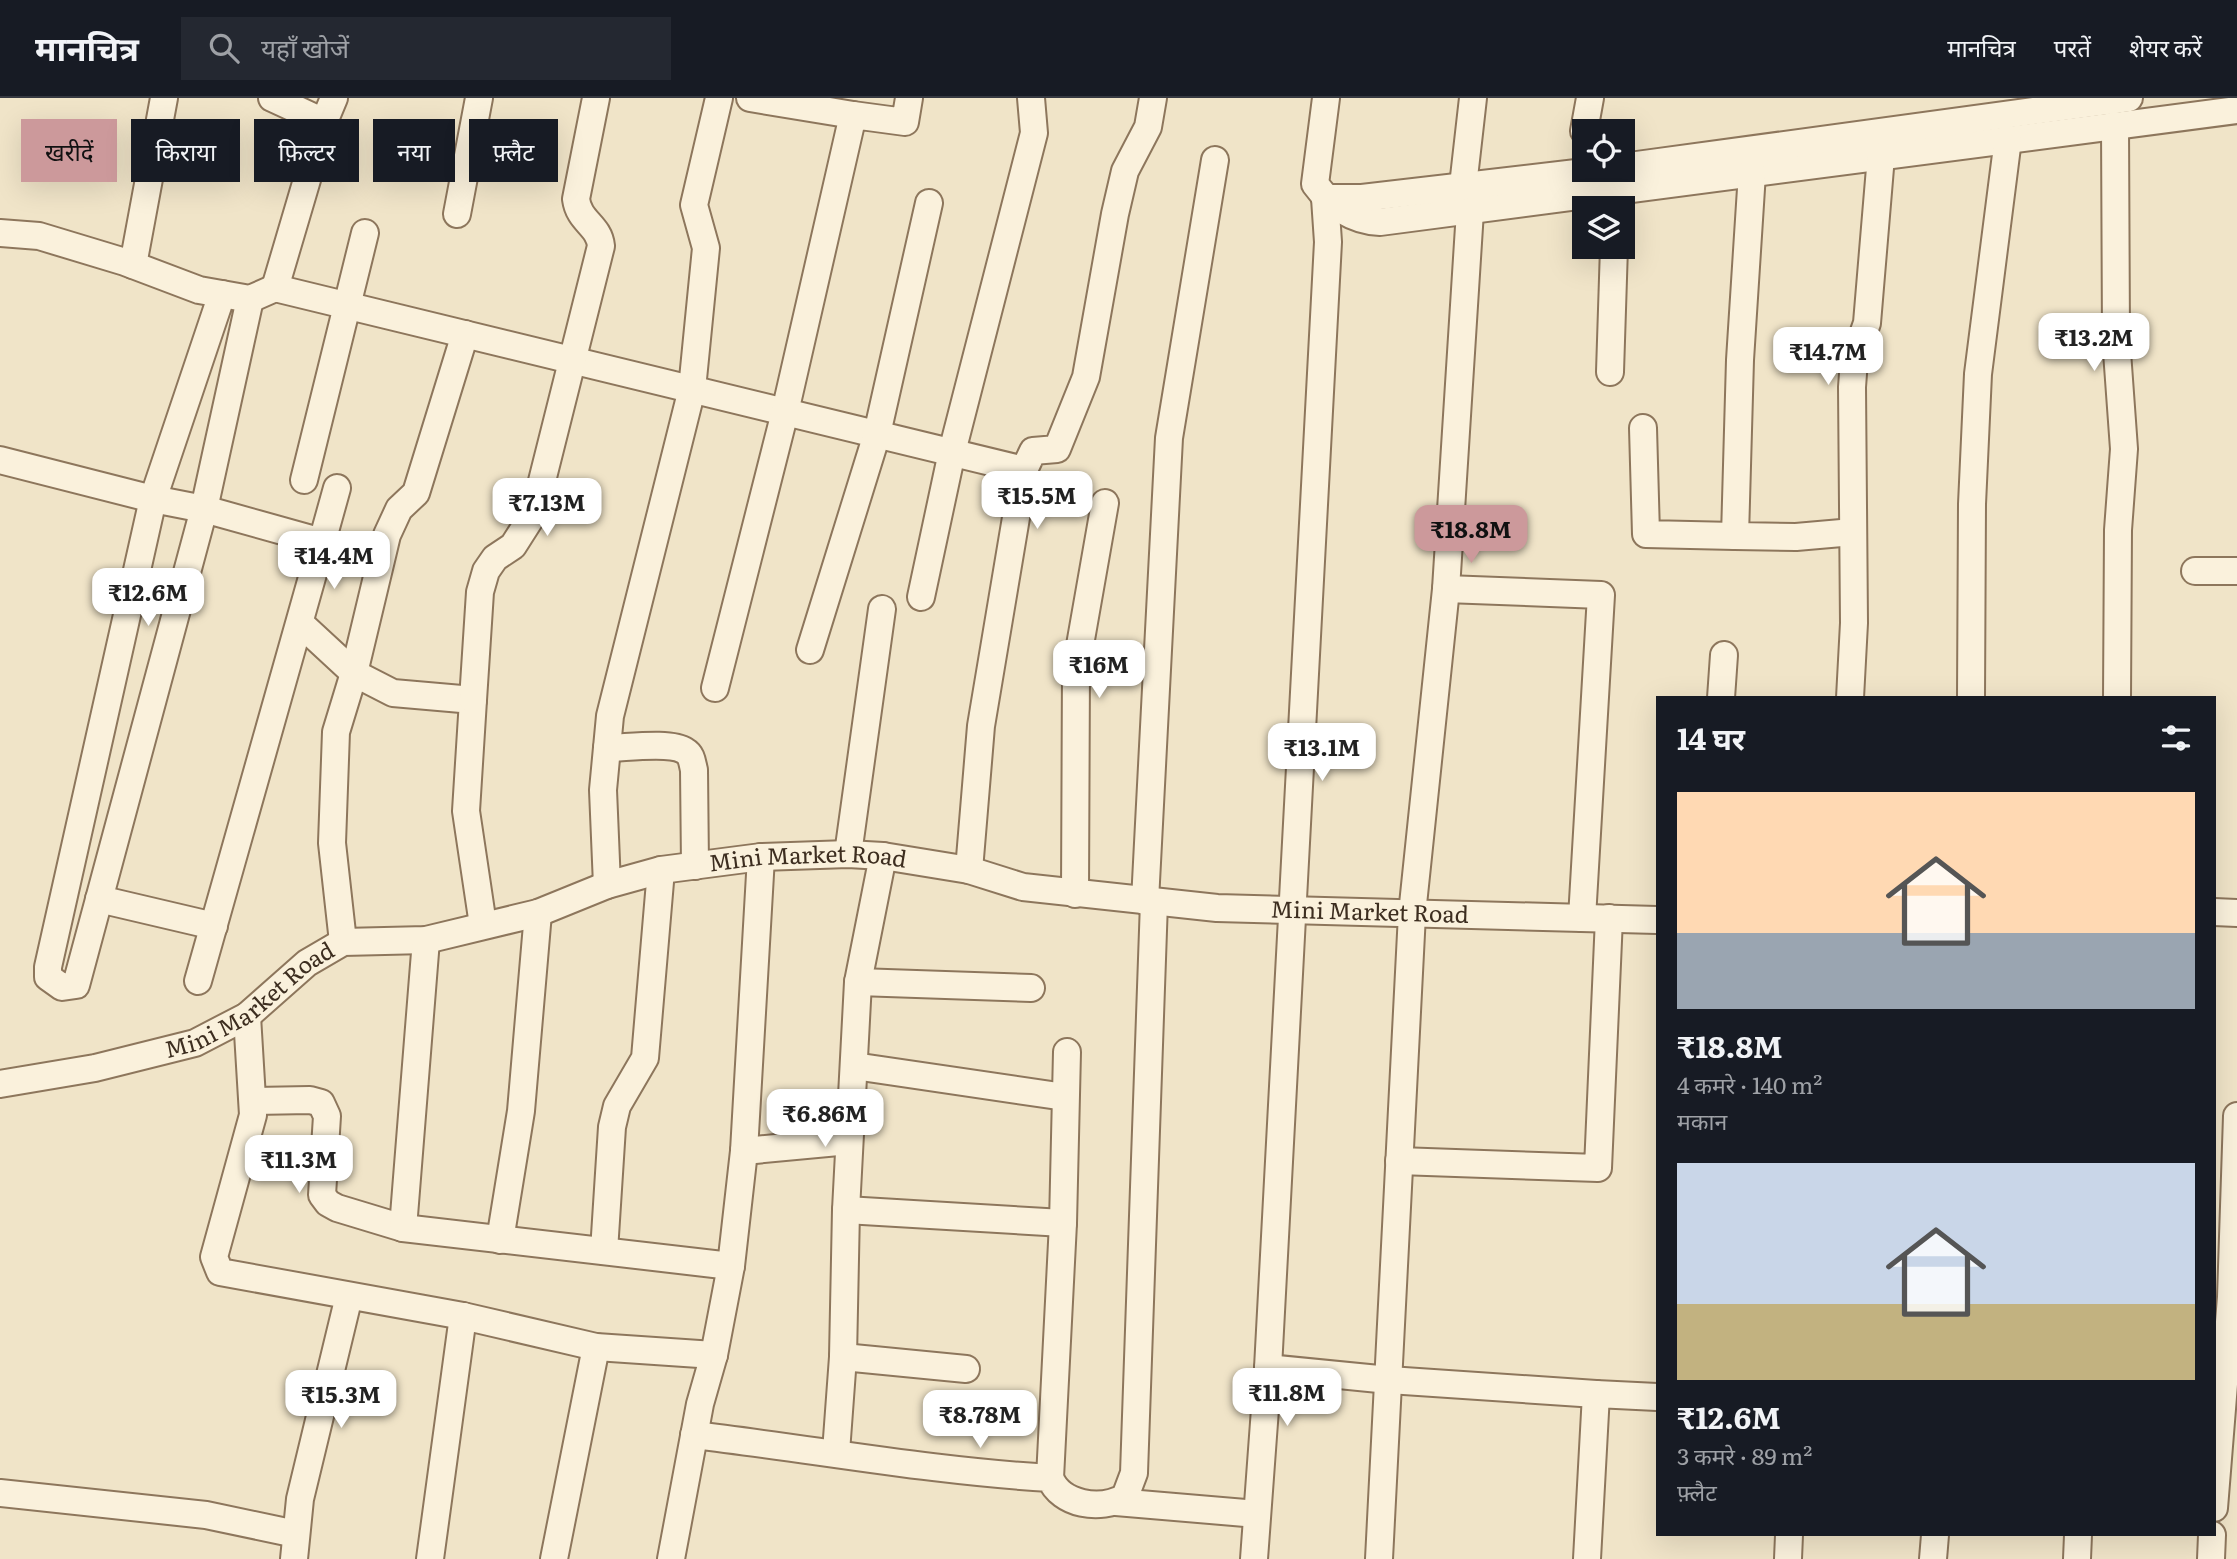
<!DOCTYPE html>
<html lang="hi">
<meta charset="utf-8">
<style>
body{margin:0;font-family:Literata,"Noto Sans Devanagari",serif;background:#242831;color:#f1f3f6;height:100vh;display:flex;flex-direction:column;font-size:26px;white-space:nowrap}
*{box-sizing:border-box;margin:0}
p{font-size:23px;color:#9ea1a6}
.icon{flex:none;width:38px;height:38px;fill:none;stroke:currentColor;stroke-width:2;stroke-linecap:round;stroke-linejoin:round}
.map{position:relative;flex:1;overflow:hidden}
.sheet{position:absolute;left:1656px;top:598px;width:560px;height:840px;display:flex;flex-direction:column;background:#171b24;border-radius:0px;box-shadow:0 7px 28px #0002}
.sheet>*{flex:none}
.banner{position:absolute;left:21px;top:21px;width:665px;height:63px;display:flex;gap:14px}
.tools{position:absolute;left:1572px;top:21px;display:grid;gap:14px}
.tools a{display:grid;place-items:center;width:63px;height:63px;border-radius:0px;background:#171b24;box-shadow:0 7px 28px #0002;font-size:35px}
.price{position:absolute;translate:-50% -60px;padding:0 16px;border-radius:14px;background:#fff;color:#222;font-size:23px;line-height:46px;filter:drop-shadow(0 2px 4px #0008)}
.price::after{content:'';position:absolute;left:50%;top:42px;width:21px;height:16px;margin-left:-10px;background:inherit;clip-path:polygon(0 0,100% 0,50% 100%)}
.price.selected{background:#cc999b;color:#111}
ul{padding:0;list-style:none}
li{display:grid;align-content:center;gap:14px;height:371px;padding:0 21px}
li span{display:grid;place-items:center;height:217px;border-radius:0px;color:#555}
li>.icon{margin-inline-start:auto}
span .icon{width:126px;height:126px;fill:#fffc;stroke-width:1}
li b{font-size:30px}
h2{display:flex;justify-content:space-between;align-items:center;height:84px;padding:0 21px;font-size:30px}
.tag{padding:0 24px;border-radius:0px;background:#171b24;box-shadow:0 7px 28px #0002;font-size:24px;line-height:63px}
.tag.selected{background:#cc999b;color:#111}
header{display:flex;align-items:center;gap:42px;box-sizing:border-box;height:98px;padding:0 35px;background:#171b24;border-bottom:2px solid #363941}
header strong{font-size:33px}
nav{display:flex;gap:38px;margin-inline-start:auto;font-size:24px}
.search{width:490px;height:63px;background:#242831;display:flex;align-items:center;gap:18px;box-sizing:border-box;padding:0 24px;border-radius:0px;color:#9ea1a6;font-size:26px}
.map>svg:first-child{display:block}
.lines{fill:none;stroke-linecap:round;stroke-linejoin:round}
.minor-casing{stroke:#8d765c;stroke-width:30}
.minor{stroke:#faf1dc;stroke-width:26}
.labels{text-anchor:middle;stroke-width:5;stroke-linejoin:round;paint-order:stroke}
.street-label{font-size:23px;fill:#3d2e20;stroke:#f7eed8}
</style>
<header>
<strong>मानचित्र</strong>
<div class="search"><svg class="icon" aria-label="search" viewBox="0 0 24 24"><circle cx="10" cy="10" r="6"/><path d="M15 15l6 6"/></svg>यहाँ खोजें</div>
<nav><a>मानचित्र</a><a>परतें</a><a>शेयर करें</a></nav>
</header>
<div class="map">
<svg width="2237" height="1461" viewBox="0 0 2237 1461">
<rect width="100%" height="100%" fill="#f0e4c8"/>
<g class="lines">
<defs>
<g id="minor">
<path d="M272,0L324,24"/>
<path d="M750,0L853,17"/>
<path d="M1326,0L1315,86C1331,108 1353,123 1380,124L2237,12"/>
<path d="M2115,27L2116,240L2124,351L2118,432L2117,600"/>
<path d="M1584,33L1590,0"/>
<path d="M1622,69L2129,0"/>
<path d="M1752,75L1740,262L1735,438L1796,439L1853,434"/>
<path d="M1463,88L1473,0"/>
<path d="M1325,100H1362L1602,72"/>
<path d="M457,116L479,0"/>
<path d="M0,135L39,138L125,164L199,192L250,201L275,190L1024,372"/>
<path d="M133,167L164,0"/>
<path d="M275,190L324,24L334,0"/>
<path d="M222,196L153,401L48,869V879L62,889L76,887L204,411L250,201"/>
<path d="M1610,274L1614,149"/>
<path d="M1643,330L1646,436L1735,438"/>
<path d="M0,362L153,401L204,411L322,444L198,883"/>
<path d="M304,382L365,135"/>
<path d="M322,444L337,390"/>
<path d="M2195,473H2237"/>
<path d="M1446,491L1601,497L1582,820"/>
<path d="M921,499L952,354L1034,35L1031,0"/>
<path d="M301,526L354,575L393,595L473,602L466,713L483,827"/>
<path d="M810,552L877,336L929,105"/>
<path d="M715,590L785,314L853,17L905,24L909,0"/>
<path d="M1721,600L1724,557"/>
<path d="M1850,600L1854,525L1852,289L1854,262L1867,225L1881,58"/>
<path d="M1971,600L1972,406L1978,276L2008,41"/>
<path d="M473,602L480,494L486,473L495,460L513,448L534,415L601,148C599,127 579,124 576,101L596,0"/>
<path d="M607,650C625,650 671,643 685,653C692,657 692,664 694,672L695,768"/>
<path d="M848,756L882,511"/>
<path d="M969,772L981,628L1024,372L1033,353L1057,351L1086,279L1115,116L1125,73L1148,29L1153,0"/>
<path d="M607,787L603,692L610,618L692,291L706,150L694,107L719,0"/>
<path d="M1075,796L1076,570L1105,405"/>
<path d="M99,801L214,828"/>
<path d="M1145,803L1169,340L1215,62"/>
<path d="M2214,814L2237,815"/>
<path d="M343,844L332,745L336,634L354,575L387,437L399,411L416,395L465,236"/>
<path d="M858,884L1031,890"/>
<path d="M247,918L253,1017L214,1159L220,1174L463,1218L596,1249L714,1257"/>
<path d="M854,968L1065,999"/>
<path id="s1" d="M0,986L95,970L195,945L247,918L307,865L343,844L426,842L538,815L607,787L661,772L761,759L848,756L883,758L969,772L1023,789L1217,810L1657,822"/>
<path d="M253,1003L310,1002L321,1005L327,1018L322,1097L328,1105L337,1110L403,1130L731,1168"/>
<path d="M744,1053L849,1043"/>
<path d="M1399,1063L1598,1070L1609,820"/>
<path d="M846,1112L1063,1125"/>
<path d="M403,1130L426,842"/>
<path d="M500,1142L521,1013L538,815"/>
<path d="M604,1153L612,1029L617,1008L645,960L661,772"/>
<path d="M843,1259L966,1271"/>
<path d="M1268,1270L1328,144L1325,100"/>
<path d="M694,1337C813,1351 930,1373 1050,1380C1061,1407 1100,1413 1125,1399L1134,1375L1154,804"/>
<path d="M836,1354L843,1259L846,1112L858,884L883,758"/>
<path d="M1050,1380L1063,1125L1067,954"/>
<path d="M0,1395L206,1417L296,1436"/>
<path d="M1116,1404L1257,1416"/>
<path d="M2214,1410L2231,1199L2237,1018"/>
<path d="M294,1461L300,1401L349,1198"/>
<path d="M430,1461L463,1218"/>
<path d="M554,1461L596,1249"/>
<path d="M671,1461L700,1306L714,1257L731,1168L744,1053L761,759"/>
<path d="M1254,1461L1268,1270L1389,1282L1596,1296"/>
<path d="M1379,1461L1412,816L1446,491L1470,113"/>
<path d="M1587,1461L1596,1296L1657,1299"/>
<path d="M1788,1461L1789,1437"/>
<path d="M1933,1461L1935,1437"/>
<path d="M2077,1461L2078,1437"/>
<path d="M2211,1461L2212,1437"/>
</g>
</defs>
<use href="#minor" class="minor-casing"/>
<use href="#minor" class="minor"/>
</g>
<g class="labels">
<g class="street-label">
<text dy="8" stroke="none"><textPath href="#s1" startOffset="856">Mini Market Road</textPath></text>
<text dy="8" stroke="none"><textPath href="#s1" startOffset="1423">Mini Market Road</textPath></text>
<text dy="8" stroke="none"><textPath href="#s1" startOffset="268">Mini Market Road</textPath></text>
</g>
</g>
</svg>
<div class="tools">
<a><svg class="icon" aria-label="locate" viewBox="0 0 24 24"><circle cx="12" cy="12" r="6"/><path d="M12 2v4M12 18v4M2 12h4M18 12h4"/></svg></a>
<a><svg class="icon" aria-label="layers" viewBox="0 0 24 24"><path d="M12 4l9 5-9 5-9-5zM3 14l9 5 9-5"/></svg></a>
</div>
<b class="price" style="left:2094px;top:275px">₹13.2M</b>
<b class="price" style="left:1828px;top:289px">₹14.7M</b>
<b class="price" style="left:1037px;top:433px">₹15.5M</b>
<b class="price" style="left:547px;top:440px">₹7.13M</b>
<b class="price selected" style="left:1471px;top:467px">₹18.8M</b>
<b class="price" style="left:334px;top:493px">₹14.4M</b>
<b class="price" style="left:148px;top:530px">₹12.6M</b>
<b class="price" style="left:1099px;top:602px">₹16M</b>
<b class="price" style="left:1322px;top:685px">₹13.1M</b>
<b class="price" style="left:825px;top:1051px">₹6.86M</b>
<b class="price" style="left:299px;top:1097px">₹11.3M</b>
<b class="price" style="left:1287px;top:1330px">₹11.8M</b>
<b class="price" style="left:341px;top:1332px">₹15.3M</b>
<b class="price" style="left:980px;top:1352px">₹8.78M</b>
<div class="banner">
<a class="tag selected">खरीदें</a>
<a class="tag">किराया</a>
<a class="tag">फ़िल्टर</a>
<a class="tag">नया</a>
<a class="tag">फ़्लैट</a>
</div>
<section class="sheet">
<h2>14 घर<svg class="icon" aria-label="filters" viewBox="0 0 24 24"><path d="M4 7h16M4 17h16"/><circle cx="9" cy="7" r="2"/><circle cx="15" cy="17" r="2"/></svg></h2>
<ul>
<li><span style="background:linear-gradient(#ffd9b3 65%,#9aa5b1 0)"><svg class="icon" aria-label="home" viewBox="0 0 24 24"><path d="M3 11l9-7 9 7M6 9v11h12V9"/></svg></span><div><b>₹18.8M</b><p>4 कमरे · 140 m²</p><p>मकान</p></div></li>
<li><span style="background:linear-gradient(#c9d6e8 65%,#c2b280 0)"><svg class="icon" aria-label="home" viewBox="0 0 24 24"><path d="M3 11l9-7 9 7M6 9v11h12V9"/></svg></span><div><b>₹12.6M</b><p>3 कमरे · 89 m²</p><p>फ़्लैट</p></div></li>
</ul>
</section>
</div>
